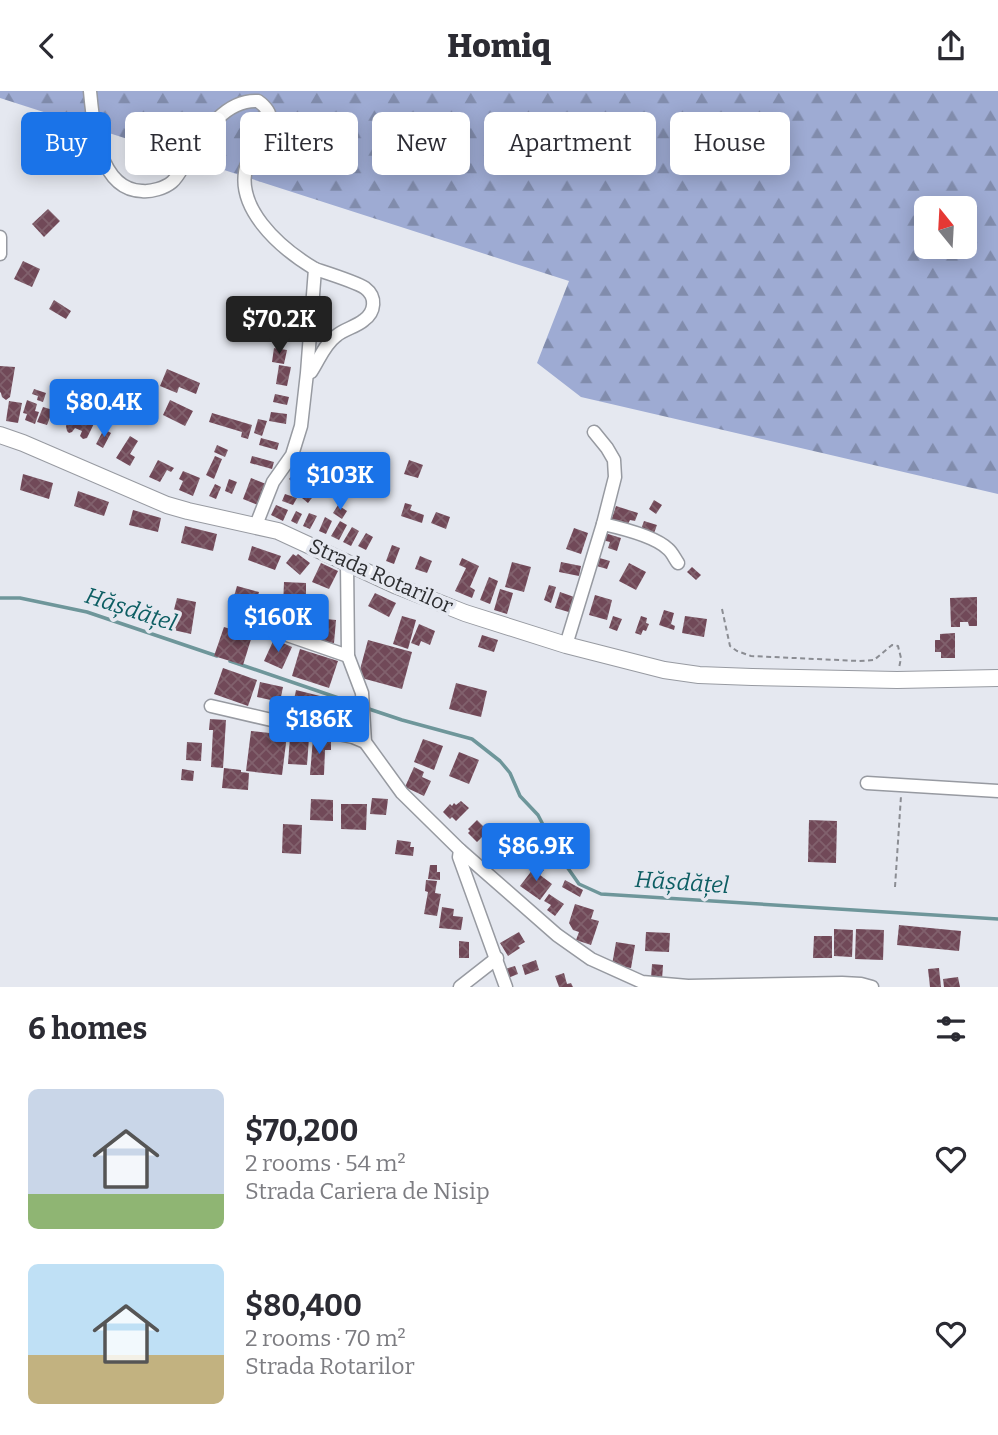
<!DOCTYPE html>
<meta charset="utf-8">
<style>
body{margin:0;font-family:Bitter,serif;background:#f7f7f7;color:#2b2b33;height:100vh;display:flex;flex-direction:column;font-size:26px;white-space:nowrap}
*{box-sizing:border-box;margin:0}
p{font-size:23px;color:#7c7c81}
.icon{flex:none;width:38px;height:38px;fill:none;stroke:currentColor;stroke-width:2;stroke-linecap:round;stroke-linejoin:round}
.map{position:relative;height:896px;overflow:hidden}
.details{display:flex;flex-direction:column;background:#fff;flex:1}
.details>*{flex:none}
.banner{position:absolute;left:21px;top:21px;width:957px;height:63px;display:flex;gap:14px}
.needle{width:46px;rotate:342deg}
.controls{position:absolute;left:914px;top:105px;display:grid;gap:14px}
.controls a{display:grid;place-items:center;width:63px;height:63px;border-radius:10px;background:#fff;box-shadow:0 4px 18px #0003;font-size:35px}
.price{position:absolute;translate:-50% -60px;padding:0 16px;border-radius:7px;background:#1a73e8;color:#fff;font-size:23px;line-height:46px;filter:drop-shadow(0 2px 4px #0008)}
.price::after{content:'';position:absolute;left:50%;top:42px;width:21px;height:16px;margin-left:-10px;background:inherit;clip-path:polygon(0 0,100% 0,50% 100%)}
.price.on{background:#222;color:#fff}
ul{padding:0;list-style:none}
li{display:flex;align-items:center;gap:21px;height:175px;padding:0 28px}
li span{display:grid;place-items:center;flex:none;width:196px;height:140px;border-radius:10px;color:#555}
li>.icon{margin-inline-start:auto}
span .icon{width:84px;height:84px;fill:#fffc;stroke-width:1}
li b{font-size:30px}
h2{display:flex;justify-content:space-between;align-items:center;height:84px;padding:0 28px;font-size:30px}
.tag{padding:0 24px;border-radius:10px;background:#fff;box-shadow:0 4px 18px #0003;font-size:24px;line-height:63px}
.tag.on{background:#1a73e8;color:#fff}
header{display:flex;justify-content:space-between;align-items:center;height:91px;padding:0 28px;background:#fff;font-size:32px;font-weight:800}
.map>svg:first-child{display:block}
.forest{fill:url(#forest-firs);fill-rule:evenodd}
.lines{fill:none;stroke-linecap:round;stroke-linejoin:round}
.stream{stroke:#6e969a;stroke-width:3.5}
.building{fill:url(#building-cross-hatch)}
.minor-casing{stroke:#979aa1;stroke-width:15}
.major-casing{stroke:#979aa1;stroke-width:18}
.path{stroke:#8b8d93;stroke-width:2;stroke-dasharray:5 3.5;stroke-linecap:butt}
.minor{stroke:#fff;stroke-width:12}
.major{stroke:#fff;stroke-width:16}
.labels{text-anchor:middle;stroke-width:7;stroke-linejoin:round;paint-order:stroke}
.street-label{font-size:21px;fill:#2d2e31;stroke:#e5e8f0}
.water-label{font-size:23px;font-style:italic;fill:#0d5e63;stroke:#e5e8f0}
</style>
<header><svg class="icon" aria-label="back" viewBox="0 0 24 24"><path d="M15 5l-7 7 7 7"/></svg>Homiq<svg class="icon" aria-label="share" viewBox="0 0 24 24"><path d="M12 15V3M7 8l5-5 5 5M5 13v7h14v-7"/></svg></header>
<div class="map">
<svg width="998" height="896" viewBox="0 0 998 896">
<defs>
<pattern id="forest-firs" width="22" height="20" patternUnits="userSpaceOnUse" patternTransform="scale(1.75)"><rect width="22" height="20" fill="#9eabd3"/><path d="M5 1l3.5 6h-7zM16 11l3.5 6h-7z" fill="#818cac"/></pattern>
<pattern id="building-cross-hatch" width="8" height="8" patternUnits="userSpaceOnUse" patternTransform="scale(1.75)"><rect width="8" height="8" fill="#714958"/><path d="M0 0l8 8M0 8l8-8" fill="none" stroke="#81616d"/></pattern>
</defs>
<rect width="100%" height="100%" fill="#e5e8f0"/>
<path class="forest" d="M0,0H998V403L581,306L537,272L569,190L0,7ZM926,117H964V156H926Z"/>
<g class="lines">
<g class="stream">
<path d="M0,507H20L87,521L217,565"/>
<path d="M230,570L359,614"/>
<path d="M366,617L402,629L472,648L500,670L510,682L520,705L538,724L558,763L579,793L601,803L998,828"/>
</g>
</g>
<g class="building">
<path d="M48,118L60,130L44,146L32,133Z"/>
<path d="M23,170L40,178L32,196L14,188Z"/>
<path d="M54,209L71,220L66,228L49,218Z"/>
<path d="M276,220L291,221L290,229L276,228Z"/>
<path d="M257,231L282,232V244L257,243Z"/>
<path d="M274,257L287,259L284,273L272,271Z"/>
<path d="M279,274L291,276L287,295L276,293Z"/>
<path d="M0,275L15,276L10,306L6,309L2,306L1,302L0,301Z"/>
<path d="M167,278L200,292L196,303L179,296L177,302L160,295Z"/>
<path d="M34,298L46,302L43,311L37,309L38,305L32,303Z"/>
<path d="M275,303L289,306L287,314L273,311Z"/>
<path d="M70,305L102,316L87,347L83,348L80,345L82,340L75,337L72,341L69,342L67,340L66,335L73,321L64,318Z"/>
<path d="M27,309L37,313L35,320L39,321L35,333L25,329L27,323L23,322Z"/>
<path d="M170,309L193,320L185,335L163,324Z"/>
<path d="M9,310L22,312L18,332L6,330Z"/>
<path d="M43,316L53,319L47,334L37,331Z"/>
<path d="M56,318L66,321L62,333L52,330Z"/>
<path d="M271,321L287,323L286,333L269,330Z"/>
<path d="M212,322L252,334L248,348L241,346L242,341L209,331Z"/>
<path d="M258,328L267,330L262,345L254,342Z"/>
<path d="M104,338L111,342L103,357L96,353Z"/>
<path d="M130,345L138,350L130,363L135,366L130,375L116,367Z"/>
<path d="M261,347L279,352L277,359L259,354Z"/>
<path d="M217,354L228,359L225,366L214,361Z"/>
<path d="M215,365L222,368L214,388L206,384Z"/>
<path d="M252,365L274,371L272,378L250,372Z"/>
<path d="M158,369L174,377L171,381L167,379L160,391L149,386Z"/>
<path d="M409,369L423,374L418,387L404,383Z"/>
<path d="M321,370L329,377L325,383L328,386L308,412L296,402Z"/>
<path d="M298,378L305,384L296,394L289,388Z"/>
<path d="M183,380L200,387L193,405L179,399L183,390L179,388Z"/>
<path d="M23,383L53,392L49,408L20,399Z"/>
<path d="M251,387L266,393L258,414L243,408Z"/>
<path d="M229,388L237,391L232,403L225,400Z"/>
<path d="M215,393L221,396L216,408L209,405Z"/>
<path d="M78,400L109,411L104,425L74,415Z"/>
<path d="M285,403L297,407L293,414L282,410Z"/>
<path d="M654,409L662,414L656,423L649,418Z"/>
<path d="M405,412L412,414L410,419L424,424L422,432L401,425Z"/>
<path d="M276,414L288,419L283,430L271,424Z"/>
<path d="M338,414L347,420L342,428L333,422Z"/>
<path d="M616,415L638,422L635,430L630,429L627,435L611,430Z"/>
<path d="M133,419L161,427L158,441L129,434Z"/>
<path d="M296,420L302,423L297,433L291,430Z"/>
<path d="M436,421L450,426L446,438L431,432Z"/>
<path d="M309,422L317,425L310,438L303,435Z"/>
<path d="M325,426L332,430L326,443L319,440Z"/>
<path d="M340,430L347,434L339,449L331,445Z"/>
<path d="M644,430L657,434L653,445L640,441Z"/>
<path d="M185,435L217,443L213,460L181,452Z"/>
<path d="M352,436L359,440L351,455L343,451Z"/>
<path d="M574,437L588,442L581,463L566,458Z"/>
<path d="M366,442L373,446L366,459L358,455Z"/>
<path d="M605,442L621,447L617,460L608,457L610,451L602,449Z"/>
<path d="M392,454L400,457L394,473L386,470Z"/>
<path d="M252,455L281,465L275,479L248,469Z"/>
<path d="M293,463L296,465L298,463L310,472L300,484L286,472Z"/>
<path d="M420,465L432,470L427,482L415,478Z"/>
<path d="M596,466L610,470L607,478L593,474Z"/>
<path d="M462,467L479,475L470,496L475,499L472,507L455,500L466,477L459,474Z"/>
<path d="M512,471L531,476L524,501L505,496Z"/>
<path d="M561,471L581,475L579,485L559,481Z"/>
<path d="M321,472L338,480L329,498L312,491Z"/>
<path d="M629,472L646,481L636,499L619,490Z"/>
<path d="M692,476L701,484L696,489L687,481Z"/>
<path d="M489,486L498,490L490,513L480,509Z"/>
<path d="M284,491L306,492V516L283,515Z"/>
<path d="M549,494L556,496L551,512L544,509Z"/>
<path d="M237,495L259,501L251,529L229,522Z"/>
<path d="M500,498L513,502L507,523L494,519Z"/>
<path d="M560,501L577,507L572,522L555,517Z"/>
<path d="M375,502L396,512L389,526L368,515Z"/>
<path d="M595,504L612,509L607,529L589,524Z"/>
<path d="M977,506V535H969L968,531H960V536H951L950,507Z"/>
<path d="M177,507L196,511L191,543L169,538Z"/>
<path d="M664,519L674,522L671,533L675,535L674,539L659,534Z"/>
<path d="M402,525L416,529L408,558L393,553Z"/>
<path d="M613,525L622,528L617,540L609,537Z"/>
<path d="M641,525L647,527L646,532L649,533L646,540L643,539L641,544L635,542Z"/>
<path d="M685,525L707,528L704,546L682,542Z"/>
<path d="M306,526L336,529L334,552L304,549Z"/>
<path d="M419,533L435,540L430,554L421,550L419,555L411,552Z"/>
<path d="M224,536L252,545L243,574L214,565Z"/>
<path d="M955,542V567H941V561H935V549H940V543Z"/>
<path d="M482,544L498,549L494,561L478,556Z"/>
<path d="M274,548L292,556L282,578L264,570Z"/>
<path d="M368,549L412,561L402,598L358,586Z"/>
<path d="M300,558L338,570L329,597L292,585Z"/>
<path d="M223,577L257,589L248,615L214,603Z"/>
<path d="M260,591L283,596L280,611L257,606Z"/>
<path d="M456,592L487,600L481,626L449,618Z"/>
<path d="M296,599L320,605L315,626L318,627L316,633L290,628Z"/>
<path d="M210,628L226,629L223,677L211,676L213,639H209Z"/>
<path d="M251,640L287,644L282,684L246,680Z"/>
<path d="M290,646L309,647L307,674L288,673Z"/>
<path d="M313,647L331,648V659H325L324,684H310Z"/>
<path d="M423,648L443,655L434,679L414,671Z"/>
<path d="M187,651L202,652L201,670L186,669Z"/>
<path d="M459,661L479,669L469,693L449,685Z"/>
<path d="M414,676L424,681L422,686L431,690L424,705L405,696Z"/>
<path d="M224,677L241,679V681L249,682L248,699L222,697Z"/>
<path d="M182,678L194,680L193,690L181,689Z"/>
<path d="M372,707L388,708L386,724L370,723Z"/>
<path d="M311,708L333,709V730L310,729Z"/>
<path d="M461,710L469,717L456,730L452,726L450,728L443,721L450,713L452,715L454,712L456,714Z"/>
<path d="M341,713H367L366,739L341,738Z"/>
<path d="M477,729L488,740L477,751L468,742L470,740L468,738Z"/>
<path d="M809,729L837,730L836,772L808,771Z"/>
<path d="M283,733L302,734L301,763L282,762Z"/>
<path d="M397,749L411,751L410,756H414L413,765L395,763Z"/>
<path d="M509,751L528,756L523,773L505,769Z"/>
<path d="M430,774H437V781H440V789L428,788Z"/>
<path d="M536,774L544,779L540,784L552,793L540,809L520,795Z"/>
<path d="M426,789L437,790L435,802L441,803L437,825L424,823L428,801L425,800Z"/>
<path d="M565,789L583,799L580,806L562,796Z"/>
<path d="M549,803L564,813L555,825L547,819L551,814L544,810Z"/>
<path d="M575,813L594,819L591,828L599,830L591,854L576,849L579,841L573,839L569,832Z"/>
<path d="M442,816L454,818L453,825L463,826L461,839L439,837Z"/>
<path d="M899,834L961,840L959,860L897,854Z"/>
<path d="M834,838L853,839L852,866L834,865Z"/>
<path d="M856,838L884,839L883,869L855,868Z"/>
<path d="M519,841L525,851L518,855L520,857L508,865L500,852Z"/>
<path d="M646,841L670,842L669,861L645,860Z"/>
<path d="M814,845H832V867H813Z"/>
<path d="M459,850L469,851V867H459Z"/>
<path d="M616,851L635,854L631,877L612,874Z"/>
<path d="M536,869L539,879L525,884L522,874Z"/>
<path d="M652,873L663,874L662,889L651,888Z"/>
<path d="M515,875L518,883L508,887L505,878Z"/>
<path d="M939,877L941,896H930L928,878Z"/>
<path d="M564,882L567,893L571,892L573,896H559L555,885Z"/>
<path d="M958,886L960,896H944L943,888Z"/>
</g>
<g class="lines">
<defs>
<g id="minor">
<path d="M90,0C93,32 98,99 142,100C151,101 165,97 172,91C179,85 182,76 187,69C203,44 224,8 258,10C265,15 272,23 270,33C269,47 254,57 248,70C231,115 280,157 315,178L307,282L301,335L292,364L273,391L256,434"/>
<path d="M0,146V163"/>
<path d="M308,282L311,281C319,269 324,254 336,245C344,238 356,236 364,229C375,221 377,206 365,197C356,191 327,182 315,178"/>
<path d="M603,433C621,437 655,445 668,458C672,461 675,468 678,472"/>
<path d="M347,471L348,565L362,602L365,651L402,702L460,759L557,844L591,868L642,891L688,895L842,892L861,893L872,896"/>
<path d="M264,536L348,565"/>
<path d="M566,554L603,433L615,386L614,369L607,357L594,341"/>
<path d="M211,615L293,634L353,646L365,651"/>
<path d="M867,692L998,700"/>
<path d="M460,759L459,766L506,896"/>
<path d="M460,896L497,867"/>
</g>
<path id="major" d="M0,344L23,352L167,414L188,420L278,440L397,495L465,522L566,554L664,579L699,584L752,586L897,589L998,587"/>
</defs>
<use href="#minor" class="minor-casing"/>
<use href="#major" class="major-casing"/>
<g class="path">
<path d="M722,518L730,555L737,560L751,565L859,570L874,569L892,554L898,555L901,567L899,577"/>
<path d="M895,796L901,705"/>
</g>
<use href="#minor" class="minor"/>
<use href="#major" class="major"/>
</g>
<g class="labels">
<g class="street-label">
<text transform="translate(381 485) rotate(24)" y="7">Strada Rotarilor</text>
</g>
<g class="water-label">
<text transform="translate(131 518) rotate(18)" y="8">Hășdățel</text>
<text transform="translate(682 791) rotate(4)" y="8">Hășdățel</text>
</g>
</g>
</svg>
<div class="controls">
<a><svg class="needle" viewBox="-14 -14 28 28"><path d="M0-13l5 13h-10z" fill="#e53935"/><path d="M0 13l5-13h-10z" fill="#7c7c81"/></svg></a>
</div>
<b class="price on" style="left:279px;top:265px">$70.2K</b>
<b class="price" style="left:104px;top:348px">$80.4K</b>
<b class="price" style="left:340px;top:421px">$103K</b>
<b class="price" style="left:278px;top:563px">$160K</b>
<b class="price" style="left:319px;top:665px">$186K</b>
<b class="price" style="left:536px;top:792px">$86.9K</b>
<div class="banner">
<a class="tag on">Buy</a>
<a class="tag">Rent</a>
<a class="tag">Filters</a>
<a class="tag">New</a>
<a class="tag">Apartment</a>
<a class="tag">House</a>
</div>
</div>
<section class="details">
<h2>6 homes<svg class="icon" aria-label="filters" viewBox="0 0 24 24"><path d="M4 7h16M4 17h16"/><circle cx="9" cy="7" r="2"/><circle cx="15" cy="17" r="2"/></svg></h2>
<ul>
<li><span style="background:linear-gradient(#c9d6e8 75%,#8fb573 0)"><svg class="icon" aria-label="home" viewBox="0 0 24 24"><path d="M3 11l9-7 9 7M6 9v11h12V9"/></svg></span><div><b>$70,200</b><p>2 rooms · 54 m²</p><p>Strada Cariera de Nisip</p></div><svg class="icon" aria-label="heart" viewBox="0 0 24 24"><path d="M12 20l-8-8c-3-5 5-10 8-4 3-6 11-1 8 4z"/></svg></li>
<li><span style="background:linear-gradient(#bfe0f5 65%,#c2b280 0)"><svg class="icon" aria-label="home" viewBox="0 0 24 24"><path d="M3 11l9-7 9 7M6 9v11h12V9"/></svg></span><div><b>$80,400</b><p>2 rooms · 70 m²</p><p>Strada Rotarilor</p></div><svg class="icon" aria-label="heart" viewBox="0 0 24 24"><path d="M12 20l-8-8c-3-5 5-10 8-4 3-6 11-1 8 4z"/></svg></li>
</ul>
</section>
